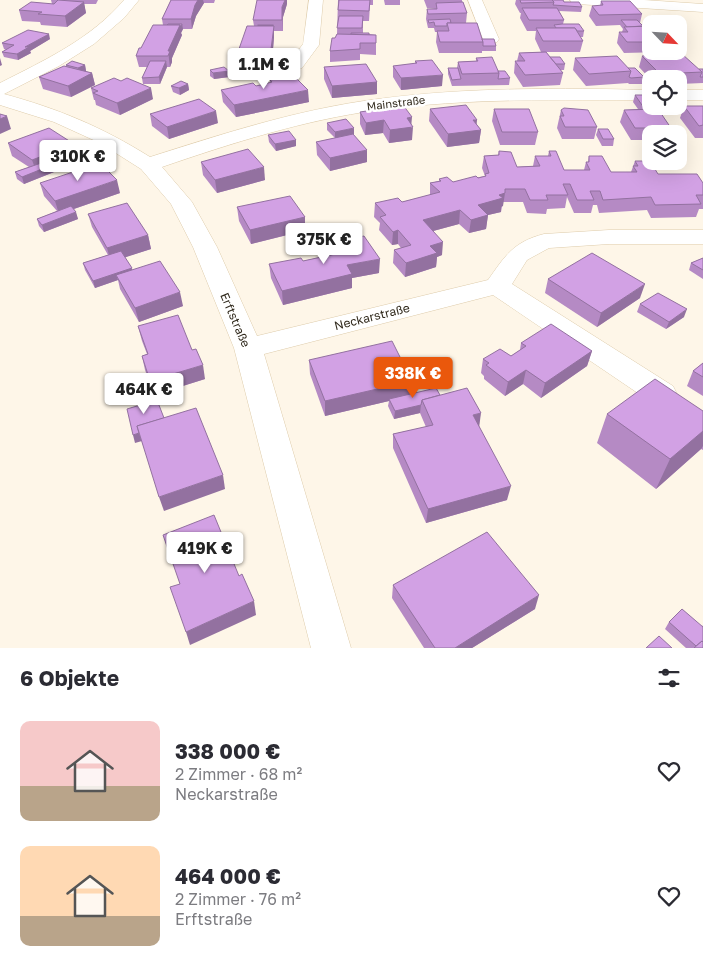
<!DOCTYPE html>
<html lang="de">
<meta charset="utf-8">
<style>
body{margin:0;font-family:"Golos Text",sans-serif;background:#f7f7f7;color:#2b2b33;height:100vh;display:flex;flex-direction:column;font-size:19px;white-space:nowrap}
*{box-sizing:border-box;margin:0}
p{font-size:16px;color:#7c7c81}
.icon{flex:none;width:28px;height:28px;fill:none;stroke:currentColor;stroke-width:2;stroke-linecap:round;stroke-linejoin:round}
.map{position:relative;height:648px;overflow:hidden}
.sheet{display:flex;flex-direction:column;background:#fff;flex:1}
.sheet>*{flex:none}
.needle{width:32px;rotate:115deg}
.tools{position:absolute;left:642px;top:15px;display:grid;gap:10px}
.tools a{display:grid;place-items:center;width:45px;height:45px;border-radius:10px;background:#fff;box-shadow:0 5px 20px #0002;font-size:25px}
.price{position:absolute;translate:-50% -42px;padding:0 11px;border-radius:5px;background:#fff;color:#222;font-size:16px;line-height:32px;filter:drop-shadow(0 1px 2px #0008)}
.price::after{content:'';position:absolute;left:50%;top:30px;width:15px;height:11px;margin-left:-8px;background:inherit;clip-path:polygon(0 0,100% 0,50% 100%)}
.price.active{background:#ea580c;color:#fff}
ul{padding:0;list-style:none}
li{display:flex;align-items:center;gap:15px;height:125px;padding:0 20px}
li span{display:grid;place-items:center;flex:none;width:140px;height:100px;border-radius:10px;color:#555}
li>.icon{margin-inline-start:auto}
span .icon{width:60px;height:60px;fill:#fffc;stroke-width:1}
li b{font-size:21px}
h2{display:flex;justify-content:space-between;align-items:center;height:60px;padding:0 20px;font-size:21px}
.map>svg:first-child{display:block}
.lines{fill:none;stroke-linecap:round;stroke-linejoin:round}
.street-casing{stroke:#deccab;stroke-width:1}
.street{fill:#fff;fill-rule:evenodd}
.wall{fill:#b58ac4}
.shaded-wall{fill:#9371a0}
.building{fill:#d2a1e4;stroke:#9371a0}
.labels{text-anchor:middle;stroke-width:5;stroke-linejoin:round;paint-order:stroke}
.far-street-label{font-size:11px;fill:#312a1d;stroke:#fff}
.street-label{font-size:12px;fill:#312a1d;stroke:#fff}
</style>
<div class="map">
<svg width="703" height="648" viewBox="0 0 703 648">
<rect width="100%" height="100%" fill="#fef6e8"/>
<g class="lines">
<defs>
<g id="street">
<path d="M124,0H139L124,18L94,44L59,66L4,94C59,109 102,127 150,157C225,133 300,109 378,99C468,87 560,88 651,90V100C560,100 468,98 378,110C304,120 232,143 162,167L192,202L217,247L257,336L488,280C505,256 513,242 544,234L609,230H703V244H609L549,248L527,260L512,284L673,386L677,394L673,402L662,405L651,402L493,295L264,354L351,648H311L234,348L193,247L171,204L141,169L100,143L54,122L0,105V83C45,60 91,39 124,0Z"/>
<path d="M309,0H323L319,45L302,68H290L288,64L303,44Z"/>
<path d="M468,0H482L499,39L497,42H485L483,39Z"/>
<path d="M570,0H644L703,4V12L577,4L572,3Z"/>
<rect x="679" y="90" width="24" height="10"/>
</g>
</defs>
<use href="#street" class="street-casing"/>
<use href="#street" class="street"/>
</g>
<g class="wall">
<path d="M51,0H98L96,4H84L86,13L67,27L41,25L40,22L22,21L19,10L52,4Z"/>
<path d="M171,0H215L214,3H204L196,16L192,29H183L181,33L182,35L172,58V62L170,67H167L160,84H143L142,78L147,67H139L136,56L141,48L163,25L162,19Z"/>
<path d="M338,0H373V5H370L369,21H363V33L376,35V55L360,54V60L330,62V51L337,34Z"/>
<path d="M384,0H400V5H385Z"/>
<path d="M424,0H462V2L467,13L466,23L482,39L496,46V51H482V53H439L436,42L437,32H435L434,28H428L426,19L427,9L435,8H427Z"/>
<path d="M516,0H563L564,2L582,7L581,12L559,11L564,20L563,24L584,31L583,37H580L583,41L580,52H546L550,57L565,64L564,70H560L563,73L560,85L523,87L514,73L515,61H517L519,53L541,52L535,39L536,31H527L520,18L521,13H520L515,4Z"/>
<path d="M601,1L642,14L640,23L643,26H651V51H662V52L624,53L617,43L619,32H622L623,29L620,25L596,26L589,16L592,6H600Z"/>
<path d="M287,4L283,17V31H274V37L272,61H266L264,71H248L247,65L249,61H240L239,49L254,26L253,20Z"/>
<path d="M50,39L30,51L31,53L18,60L4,57L2,52L6,50L4,49L2,43Z"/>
<path d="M642,56L699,69H703V83L679,84V79H651V80L639,67Z"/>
<path d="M476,58L510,78L509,85L452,86L448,74V68H457L458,62L476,61Z"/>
<path d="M575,58L628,68L644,77L642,84H629L628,83L586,86L573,70Z"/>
<path d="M415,61L442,86L401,90L393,77V66L415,64Z"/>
<path d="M66,65H85L86,71H85L92,73L95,85L71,97L43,89L39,77L66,66Z"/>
<path d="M324,67L377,82V94L332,98L324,79Z"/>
<path d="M210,70L229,71V77L214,79L210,76Z"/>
<path d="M270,80L309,102L236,117L223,102L221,90L256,86L270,83Z"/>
<path d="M188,84L189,90L180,95L173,92L171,86Z"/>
<path d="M91,88L153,99L120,115L96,105L95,100H94Z"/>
<path d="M635,95L663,108L661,114L671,128L669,134H651V140H631L620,122L624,110L638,109L633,102Z"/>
<path d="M684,106H703V138H695L680,118Z"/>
<path d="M371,108L411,124L412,140L389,143L383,133L365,135L360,124V112L371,111Z"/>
<path d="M430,109L477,125L481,130L479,143L447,147L429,121Z"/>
<path d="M494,109L538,132L535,145H500L492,121Z"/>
<path d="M561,110L597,127L594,139H562L557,128Z"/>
<path d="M150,114L218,123L169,139L152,126Z"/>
<path d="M327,123L354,134L353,135L367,162L330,171L317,155L316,142L335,138L327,130Z"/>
<path d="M598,129L614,139L613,146H602L596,135Z"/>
<path d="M268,135L296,140V146L276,151L269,142Z"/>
<path d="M8,143L77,157L52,167L54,172L24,184L17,179L15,172L29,167L12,156Z"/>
<path d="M499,151L517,167L533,166L535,156H548L549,151L564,170H584L586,162H588L589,156L611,172H631L635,161L658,174L703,183V209H699L696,217L651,218L647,210L599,213L597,205H593L591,213H574L567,197L565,208L547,209L546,214L527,213L523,202H503L501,212L488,215L486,229L469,233L459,224L433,231L442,255L437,257L436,267L405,277L393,263L394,250L401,248L398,244L392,245L379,230L380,223L374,217L375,203L402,202L430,195V183L439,181V179L453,182L485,176L482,168L484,156L498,155Z"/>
<path d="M201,162L265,180L217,193L203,175Z"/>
<path d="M40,183L120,193L74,209L78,219L44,232L39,226L37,219L57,211L44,196Z"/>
<path d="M237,207L305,217V228L315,234V241L291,247L287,240V235L251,244L239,221Z"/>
<path d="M88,214L148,235L151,249L125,257L132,270L183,306L139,322L120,289L118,280L95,288L85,270L83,263L108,255L92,227Z"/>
<path d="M334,242L379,273L352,278V288L283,305L271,278L269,264L303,261L334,254Z"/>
<path d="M703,258V279L689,270L691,263Z"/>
<path d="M548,279L640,298L597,327L545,293Z"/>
<path d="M640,304L684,317L666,329L637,312Z"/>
<path d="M138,326L205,379L154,395L145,370L142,356L147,354L142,341Z"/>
<path d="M521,343L592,351L587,366L541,398L523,384L505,396L484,379V376L481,373L483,359L511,356L520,350Z"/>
<path d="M309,360L411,394L440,395L479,427L507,500L426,523L393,448V434L426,427L420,413L394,419L388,406L389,401L325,416L310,374Z"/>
<path d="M703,363V396L687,386L693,371Z"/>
<path d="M703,411V450L701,449L656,489L597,443L607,414Z"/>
<path d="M393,585L535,609L472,648H424L392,598Z"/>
<path d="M669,622L702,627L703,625V648H686L665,629Z"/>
</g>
<g class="shaded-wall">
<path d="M198,0H203L204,3L196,16L192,29L191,19L195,5Z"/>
<path d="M285,0H287V4L283,17V31L282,7Z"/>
<path d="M84,2L86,13L67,27L65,16Z"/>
<path d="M182,24L183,29L181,33L182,35L172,58V62L170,67L168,51L180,25Z"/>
<path d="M274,26V37L272,61L271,49Z"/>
<path d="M49,34L50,39L30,51L31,53L18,60L17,54L25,47Z"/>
<path d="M266,55V61L264,71L263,65Z"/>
<path d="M0,58L2,65L0,66Z"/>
<path d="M166,61L167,67L160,84L159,77Z"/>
<path d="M85,65L86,71L80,74L78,68Z"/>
<path d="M229,71V77L214,79L213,73Z"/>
<path d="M92,73L95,85L71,97L68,86Z"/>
<path d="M443,75L442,86L401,90V78Z"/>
<path d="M377,82V94L332,98V86Z"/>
<path d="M188,84L189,90L180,95L179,88Z"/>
<path d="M151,88L153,99L120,115L117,103Z"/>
<path d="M308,90L309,102L236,117L234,105Z"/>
<path d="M216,111L218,123L169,139L167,127Z"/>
<path d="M7,116L11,129L0,134V119Z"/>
<path d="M412,117L411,128L413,127L412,140L389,143L390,130L407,118Z"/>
<path d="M384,120L383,133L365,135L366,123Z"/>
<path d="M473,120H477L476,131L481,130L479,143L447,147L448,134Z"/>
<path d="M354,128V134L335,139V132Z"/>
<path d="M296,140V146L276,151L275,144Z"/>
<path d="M74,144L77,157L52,167L54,172L24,184L22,177L36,171L32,160Z"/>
<path d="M367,150V162L330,171V158Z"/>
<path d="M264,167L265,180L217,193L215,180Z"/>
<path d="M117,180L120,193L59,214L55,201Z"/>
<path d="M505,193L503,206L501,207V212L488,215L486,229L469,233L471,220L478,205L499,195Z"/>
<path d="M460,210L459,224L422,234L423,220Z"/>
<path d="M76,212L78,219L44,232L42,225Z"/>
<path d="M305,217V231L286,233L287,235L251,244L250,230Z"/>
<path d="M398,230V244L392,245L393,232Z"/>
<path d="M315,234V241L291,247L290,240Z"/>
<path d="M148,235L151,249L111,262L107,248Z"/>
<path d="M443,242L442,255L437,257L436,267L405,277L406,263L430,246Z"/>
<path d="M380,259L379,273L352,278V288L283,305L282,291L347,265Z"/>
<path d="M132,268L133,275H116L118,280L95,288L93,281Z"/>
<path d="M645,284L640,298L597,327L601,313Z"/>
<path d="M180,292L183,306L139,322L135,308Z"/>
<path d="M687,309L684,317L666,329L669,322Z"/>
<path d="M592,351L587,366L541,398L545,383Z"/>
<path d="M203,365L205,379L154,395L150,381Z"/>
<path d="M526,370L523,384L505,396L508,382Z"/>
<path d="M412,381L411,395L389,399V401L325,416V401Z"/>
<path d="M421,405L420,413L394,419L395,411Z"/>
<path d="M481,413L479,428L473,415Z"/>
<path d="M703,431V446L701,449L656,489L670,459Z"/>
<path d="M139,433L142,441L135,443L133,435Z"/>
<path d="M223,475L225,489L164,511L159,497Z"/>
<path d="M511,486L507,500L426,523L428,509Z"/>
<path d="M539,595L535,609L472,648H455Z"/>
<path d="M254,601L256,615L190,645L186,632Z"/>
</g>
<g class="building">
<path d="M58,0L84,2L65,16L38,14L42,12L19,10L31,2L54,4Z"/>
<path d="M171,0H198L195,5L191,19H162Z"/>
<path d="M257,0H285L282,7V20H253Z"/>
<path d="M339,0H370L369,11L338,10Z"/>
<path d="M520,0H552L554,2L521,3Z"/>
<path d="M552,0H563L564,2H579L582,7L553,5L554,2Z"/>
<path d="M601,1H630L642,14L599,15L592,6L603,5Z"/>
<path d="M463,2L467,13L428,14L427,9H437L436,3Z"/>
<path d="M522,8H557L564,20H529Z"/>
<path d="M339,16H363L362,28H337Z"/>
<path d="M450,19L451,23H447V26H435L434,22L429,23L428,20Z"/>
<path d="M621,20H637L643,26L627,27Z"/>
<path d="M447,23H477L483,42H440L437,31H449Z"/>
<path d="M168,24H182L181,28L180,25H167Z"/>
<path d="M562,24H579L584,31H577L575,28H556L554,25Z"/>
<path d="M153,25H180L168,51H170L168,56H136L139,48H141Z"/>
<rect x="258" y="25" width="15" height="1"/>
<path d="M247,26H274L271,49H239Z"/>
<path d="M651,26V42H627L619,32H628L624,27Z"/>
<path d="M536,28H575L583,41H543Z"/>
<path d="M28,30L49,34L25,47H29L17,54L2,52L14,45L2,43Z"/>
<path d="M351,33H369V35L351,34Z"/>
<path d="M337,34L376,35V43H360V49L330,51L332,38H335Z"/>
<path d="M482,39H494L496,46H483V42Z"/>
<path d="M546,52L563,73L525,75L515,61H525L519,53Z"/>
<path d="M682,54L702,72L660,74L642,56Z"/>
<path d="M250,55H266L263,65H247Z"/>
<path d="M617,56L631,71L589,74L575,58Z"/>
<path d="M492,57L499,73L462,74L458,62L478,61L476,58Z"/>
<path d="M550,57H560L565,64H556Z"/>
<path d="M432,60L443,75L401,78L393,66L417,63L415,61Z"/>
<path d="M72,61L85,65L78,68L66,65Z"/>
<path d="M150,61H166L159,77L142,78Z"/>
<path d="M366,64L377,82L332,86L324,67Z"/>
<path d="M64,66L92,73L68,86L39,77Z"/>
<path d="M224,67L229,71L213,73L210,70Z"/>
<path d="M448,68H458L461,79L452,80Z"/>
<path d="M628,68H635L644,77L631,78L629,77L631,71Z"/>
<path d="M699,69H703V77H700L702,72Z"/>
<path d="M498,71H505L510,78L498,79L499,73Z"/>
<path d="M294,76L308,90L234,105L221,90L253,83L256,86L272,82L270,80Z"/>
<path d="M114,78L121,81L127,78L151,88L117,103L93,93L98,91L91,88Z"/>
<path d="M181,81L188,84L179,88L171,86Z"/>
<path d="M635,95H651V106H661L663,108H644Z"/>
<path d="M199,99L216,111L167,127L150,114Z"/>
<path d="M403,105L412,117L407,118L413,127L390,130L384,120L366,123L360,112L373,110L371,108Z"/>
<path d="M466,105L477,120H473L481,130L448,134L430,109Z"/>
<path d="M684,106H703V125L699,126Z"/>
<path d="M564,108L588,110L597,127H565L560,116H564L561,110Z"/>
<path d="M494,109H529L538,132H502Z"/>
<path d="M658,109L671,128H635L624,110Z"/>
<path d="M0,114L7,116L0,119Z"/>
<path d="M346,119L354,128L335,132L327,123Z"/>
<path d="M49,128L74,144L32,160L8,143Z"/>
<path d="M598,129H608L614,139H603Z"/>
<path d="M289,131L296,140L275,144L268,135Z"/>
<path d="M353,134L367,150L330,158L316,142Z"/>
<path d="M248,149L264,167L215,180L201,162Z"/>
<path d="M499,151L511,152L517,167L540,166L535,156H551L549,151H556L564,170H590L586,162H589V156H602L611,172H637L633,166H638L635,161H650L658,174H697L703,183V195H696L701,204L655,205L651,197L603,200L600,191H590L594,200H577L570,184H563L568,195H546L548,200H530L525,189H505V193L499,195L503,198L478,205L488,215L471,220L460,210L423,220L443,242L430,246L437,253L406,263L394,250L411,245L398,230L393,232L380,217L386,215L375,203L398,198L402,202L440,192L430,183L441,181L439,179L447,177L453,182L476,176L478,178L486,176L485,174L489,173L484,156L499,155Z"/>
<path d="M47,161L52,165L22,177L15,172Z"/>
<path d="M100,163L117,180L55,201L40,183Z"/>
<path d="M290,196L305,217L250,230L237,207Z"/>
<path d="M127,203L148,235L107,248L88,214Z"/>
<path d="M71,206L76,212L42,225L37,219Z"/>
<path d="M311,227L315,234L290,240L286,233Z"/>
<path d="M364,236L380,259L347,265L352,274L282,291L269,264L301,258L303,261L340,253L334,242Z"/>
<path d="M121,251L132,268L93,281L83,263Z"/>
<path d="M592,253L645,284L601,313L548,279Z"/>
<path d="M703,258V270L691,263Z"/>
<path d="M160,261L180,292L135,308L116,275Z"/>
<path d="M658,293L687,309L669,322L640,304Z"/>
<path d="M178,315L192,350L196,349L203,365L150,381L142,356L148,354L138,326Z"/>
<path d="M551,324L592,351L545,383L526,370L508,382L486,365L489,363L483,359L500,349L511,356L526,346L521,343Z"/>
<path d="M392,341L412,381L325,401L309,360Z"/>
<path d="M703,363V377L693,371Z"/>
<path d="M655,379L703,411V431L670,459L607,414Z"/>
<path d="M436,388L440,395L422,400L421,405L395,411L389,399Z"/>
<path d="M467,388L481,413L473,415L511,486L428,509L393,434L433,425L422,400Z"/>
<path d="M157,400L164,418L137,426L139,433L133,435L127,409Z"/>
<path d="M196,408L223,475L159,497L137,426Z"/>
<path d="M214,515L239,576L242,574L254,601L186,632L170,587L180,584L163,535Z"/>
<path d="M487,532L539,595L455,648H435L393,585Z"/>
<path d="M682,609L703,627V642L702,641L696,646L669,622Z"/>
<path d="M659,636L672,648H646Z"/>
<path d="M702,641L703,642V648H694Z"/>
</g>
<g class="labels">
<g class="far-street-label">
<text transform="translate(396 103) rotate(-7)" y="4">Mainstraße</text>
</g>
<g class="street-label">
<text transform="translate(372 317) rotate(-14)" y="4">Neckarstraße</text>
<text transform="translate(235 320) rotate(67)" y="4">Erftstraße</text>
</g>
</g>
</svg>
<div class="tools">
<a><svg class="needle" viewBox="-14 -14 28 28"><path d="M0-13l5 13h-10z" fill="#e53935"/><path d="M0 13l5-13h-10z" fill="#7c7c81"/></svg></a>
<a><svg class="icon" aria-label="locate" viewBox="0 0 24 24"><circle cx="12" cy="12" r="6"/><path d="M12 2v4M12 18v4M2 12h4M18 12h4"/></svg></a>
<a><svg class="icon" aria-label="layers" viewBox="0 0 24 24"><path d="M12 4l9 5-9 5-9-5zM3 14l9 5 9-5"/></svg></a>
</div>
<b class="price" style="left:264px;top:90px">1.1M €</b>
<b class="price" style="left:78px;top:182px">310K €</b>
<b class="price" style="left:324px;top:265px">375K €</b>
<b class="price active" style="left:413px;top:399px">338K €</b>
<b class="price" style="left:144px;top:415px">464K €</b>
<b class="price" style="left:205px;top:574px">419K €</b>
</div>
<section class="sheet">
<h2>6 Objekte<svg class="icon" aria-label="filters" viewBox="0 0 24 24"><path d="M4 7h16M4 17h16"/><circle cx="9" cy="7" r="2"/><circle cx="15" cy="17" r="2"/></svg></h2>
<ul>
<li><span style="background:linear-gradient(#f6c9c9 65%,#b9a48a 0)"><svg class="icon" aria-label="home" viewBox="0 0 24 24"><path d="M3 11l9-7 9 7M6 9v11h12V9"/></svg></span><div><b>338 000 €</b><p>2 Zimmer · 68 m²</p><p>Neckarstraße</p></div><svg class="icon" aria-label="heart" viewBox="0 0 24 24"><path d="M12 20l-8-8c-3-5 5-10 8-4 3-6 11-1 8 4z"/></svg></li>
<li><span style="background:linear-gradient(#ffd9b3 70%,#b9a48a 0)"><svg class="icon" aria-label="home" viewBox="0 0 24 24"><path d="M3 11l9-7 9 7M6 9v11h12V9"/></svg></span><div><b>464 000 €</b><p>2 Zimmer · 76 m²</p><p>Erftstraße</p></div><svg class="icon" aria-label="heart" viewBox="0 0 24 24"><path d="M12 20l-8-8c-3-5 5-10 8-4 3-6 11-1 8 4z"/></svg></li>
</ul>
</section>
